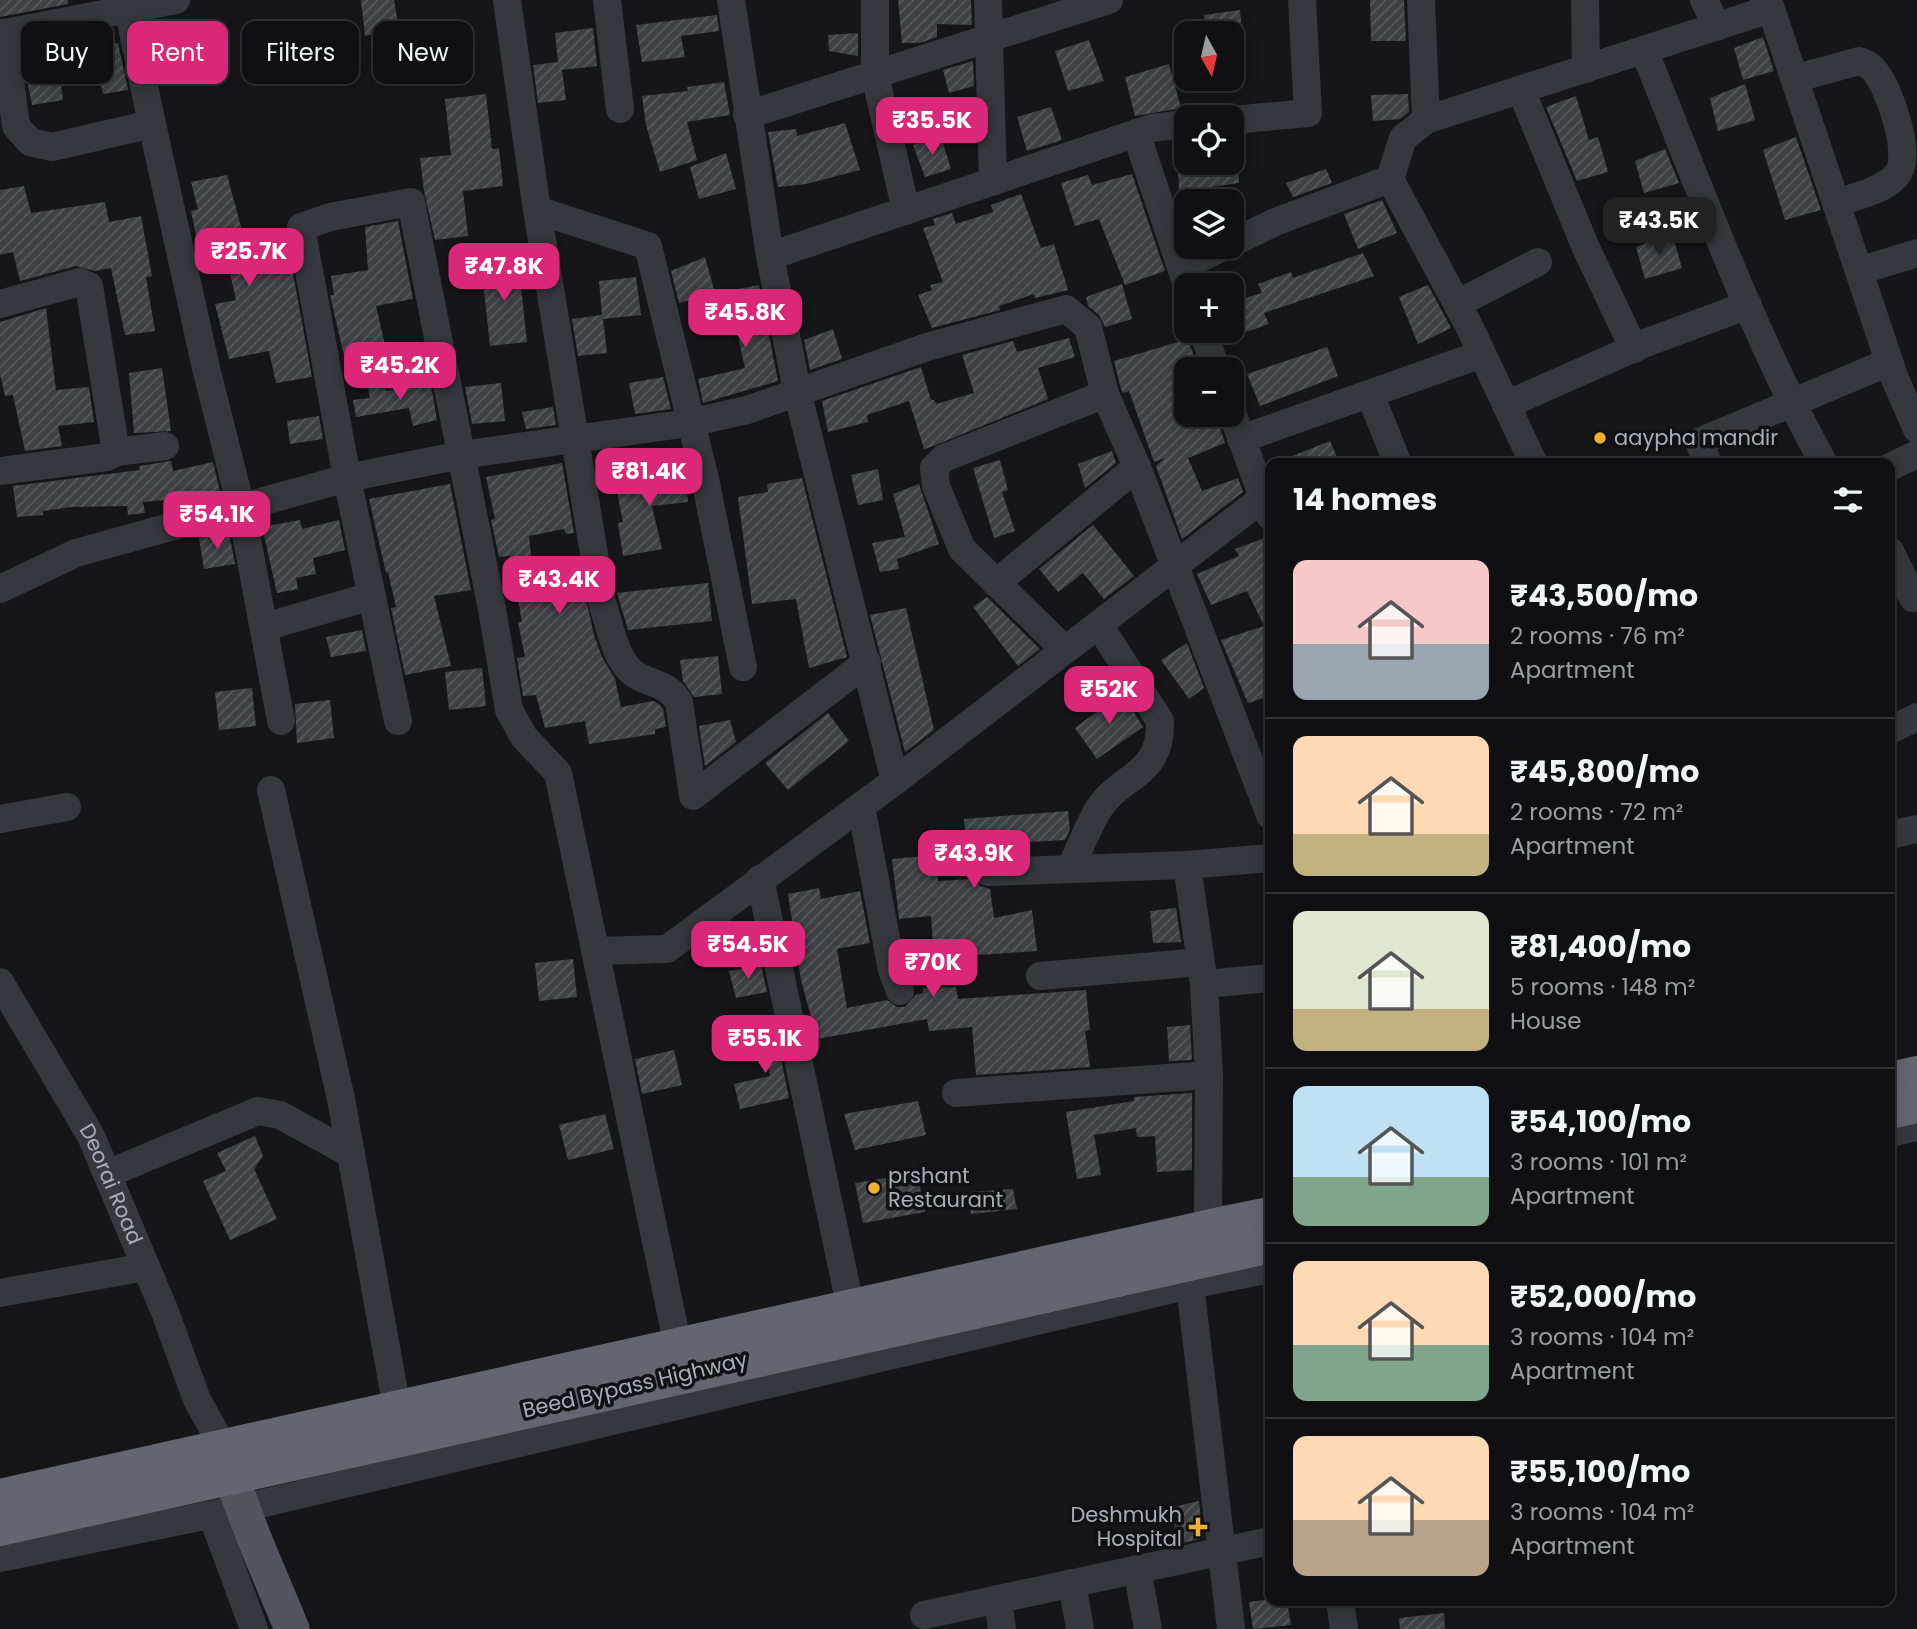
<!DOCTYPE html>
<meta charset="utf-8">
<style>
body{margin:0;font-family:Poppins,sans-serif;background:#19191b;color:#f1f3f6;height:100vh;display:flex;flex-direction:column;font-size:26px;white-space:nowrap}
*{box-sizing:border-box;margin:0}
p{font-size:23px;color:#9c9d9f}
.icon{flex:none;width:38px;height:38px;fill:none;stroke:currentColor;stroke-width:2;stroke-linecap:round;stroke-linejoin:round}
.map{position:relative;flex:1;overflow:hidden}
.panel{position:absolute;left:1265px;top:458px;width:630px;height:1148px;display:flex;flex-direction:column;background:#101012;border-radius:14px;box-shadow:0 4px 18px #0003,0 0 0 2px #303032}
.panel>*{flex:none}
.guide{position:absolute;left:21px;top:21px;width:665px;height:63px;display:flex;gap:14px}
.needle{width:46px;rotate:172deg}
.controls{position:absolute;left:1174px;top:21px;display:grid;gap:14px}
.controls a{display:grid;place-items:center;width:70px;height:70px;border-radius:14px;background:#101012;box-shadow:0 4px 18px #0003,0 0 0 2px #303032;font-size:35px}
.price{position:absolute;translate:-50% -60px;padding:0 16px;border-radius:14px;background:#db2777;color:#fff;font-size:23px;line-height:46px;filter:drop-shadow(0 2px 4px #0008)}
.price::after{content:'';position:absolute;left:50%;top:42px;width:21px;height:16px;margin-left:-10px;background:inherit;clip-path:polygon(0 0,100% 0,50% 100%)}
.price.current{background:#222;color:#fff}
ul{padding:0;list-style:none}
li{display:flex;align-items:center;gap:21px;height:175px;padding:0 28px}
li+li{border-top:2px solid #303032}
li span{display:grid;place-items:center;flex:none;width:196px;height:140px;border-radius:14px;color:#555}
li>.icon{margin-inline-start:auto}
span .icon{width:84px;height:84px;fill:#fffc;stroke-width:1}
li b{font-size:30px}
h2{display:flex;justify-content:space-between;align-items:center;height:84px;padding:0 28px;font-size:30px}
.chip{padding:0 24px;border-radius:14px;background:#101012;box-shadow:0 4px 18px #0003,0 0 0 2px #303032;font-size:24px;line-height:63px}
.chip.current{background:#db2777;color:#fff}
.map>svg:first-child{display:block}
.building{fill:url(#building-hatch)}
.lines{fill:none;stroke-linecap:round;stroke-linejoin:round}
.minor{stroke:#37383d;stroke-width:28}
.major{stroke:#53555c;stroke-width:35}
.highway{stroke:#63666e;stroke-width:38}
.highway-bridge{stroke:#63666e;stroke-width:38}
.poi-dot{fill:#f2b134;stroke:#111113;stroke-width:2.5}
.labels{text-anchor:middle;stroke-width:7;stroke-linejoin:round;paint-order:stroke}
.poi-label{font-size:21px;fill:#a8adb8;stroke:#111113;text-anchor:start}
.street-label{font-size:21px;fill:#a8adb8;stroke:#111113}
</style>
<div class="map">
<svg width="1917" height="1629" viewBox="0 0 1917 1629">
<defs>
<pattern id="building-hatch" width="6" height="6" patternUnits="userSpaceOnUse" patternTransform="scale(1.75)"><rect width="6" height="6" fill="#404145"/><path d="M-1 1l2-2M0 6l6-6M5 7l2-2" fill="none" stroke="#595a5e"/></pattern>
</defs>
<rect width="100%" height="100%" fill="#161618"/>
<g class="building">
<path d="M0,0H68V4L0,17Z"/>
<path d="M361,0H394L399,28L365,36Z"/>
<path d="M898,0H971L972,25L937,24V37L920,43H902Z"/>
<path d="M1370,0H1404L1406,41H1371Z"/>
<path d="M1240,10L1242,33H1206L1204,15Z"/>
<path d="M717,15L719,31L681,36L685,57L642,62L636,25Z"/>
<path d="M593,28L597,66L562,70L566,100L538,103L533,65L558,62L555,33Z"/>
<path d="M858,33V56L829,51L828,35Z"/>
<path d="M1763,37L1774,71L1743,80L1734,48Z"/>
<path d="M1089,40L1104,81L1068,91L1055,51Z"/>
<path d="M118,43L128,90L103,94L93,47Z"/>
<path d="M973,61L974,86L949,93L943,70Z"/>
<path d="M1169,64L1181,108L1135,116L1125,77Z"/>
<path d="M60,75L63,100L32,105L27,80Z"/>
<path d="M724,82L730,115L687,122L697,160L660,172L646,125L642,96L688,91L687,87Z"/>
<path d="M1745,84L1755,120L1718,131L1710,98Z"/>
<path d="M486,94L492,149L499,148L503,186L463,191L468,236L435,240L424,191L420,158L451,155L445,99Z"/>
<path d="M1408,94L1409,112L1400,119L1373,121L1371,95Z"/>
<path d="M1576,96L1589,140L1598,137L1608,172L1577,181L1546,107Z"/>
<path d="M1051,107L1062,140L1027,151L1017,117Z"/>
<path d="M845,123L860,170L806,184L778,187L768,132L796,129L797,136Z"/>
<path d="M941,137L951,169L925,177L913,145Z"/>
<path d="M1796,137L1821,210L1785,220L1763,150Z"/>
<path d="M1665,149L1679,183L1644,193L1635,161Z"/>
<path d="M726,153L736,189L699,199L690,167Z"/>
<path d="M1178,163H1238L1239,183L1211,187V193L1179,194Z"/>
<path d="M1326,169L1332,183L1293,197L1286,183Z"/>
<path d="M1132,174L1165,271L1125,285L1099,219L1075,226L1061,183L1088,175L1092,185Z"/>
<path d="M227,175L254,274L292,268L312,377L276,383L269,351L229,359L215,304L236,300L229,269L204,273L191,211L198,209L191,182Z"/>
<path d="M24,186L31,213L105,202L109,222L141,216L152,276L146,277L155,331L125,335L111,268L95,271L76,266L20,281L13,252L0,255V190Z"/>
<path d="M1021,194L1041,248L1054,244L1068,290L1035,298L1034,294L999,306L1000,310L932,328L918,295L932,290L930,285L943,282L923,228L935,225L933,219L952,213L956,224L993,212L991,205Z"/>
<path d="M1382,200L1397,233L1358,249L1344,214Z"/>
<path d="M398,221L413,299L376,306L386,349L344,356L330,295H334L331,276L368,270L365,227Z"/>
<path d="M1672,233L1682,268L1645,279L1636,247Z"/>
<path d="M1363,253L1374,276L1264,313L1269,324L1232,337V302L1262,293L1258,284L1291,272L1293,278Z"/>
<path d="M705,257L715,293L679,303L671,271Z"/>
<path d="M518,260L527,342L490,346L481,263Z"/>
<path d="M636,277L641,315L603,319L607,353L578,356L572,319L602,315L599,281Z"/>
<path d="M1122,284L1132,319L1105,327L1099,315L1088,306L1086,297Z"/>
<path d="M759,285L778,381L703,403L698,379L745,368L728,291Z"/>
<path d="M1428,285L1451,328L1418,344L1399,297Z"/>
<path d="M46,308L56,390L89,387L94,422L58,426L62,446L25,451L13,395L5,396L0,374V322Z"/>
<path d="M833,329L842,359L810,370L804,340Z"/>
<path d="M1069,338L1075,357L1038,368L1048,399L931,447L924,449L909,401L867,415L868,422L828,432L822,401L921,367L931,400H934L936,404L974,393L962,355L1013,341L1017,352Z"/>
<path d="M1188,339L1198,367L1186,369V415H1216L1225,443L1188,458L1202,491L1238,478L1243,492L1182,539L1156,466L1165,458L1154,462L1129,391L1123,393L1121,389L1114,361Z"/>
<path d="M1327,347L1338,376L1260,406L1247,374Z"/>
<path d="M162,368L171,431L134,433L129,373Z"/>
<path d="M663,377L671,409L635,414L629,383Z"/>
<path d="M430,380L437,420L413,426L409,408L356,417L353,400L370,398L368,386L384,383L386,391Z"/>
<path d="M501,383L505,421L472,424L465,387Z"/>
<path d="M553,407L556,425L526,429L522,412Z"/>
<path d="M319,416L323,439L290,444L287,421Z"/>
<path d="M1330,441L1340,464H1275V463Z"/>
<path d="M1112,451L1116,463L1085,488L1078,464Z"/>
<path d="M1000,460L1008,490L1002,492L1015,531L994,538L973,468Z"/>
<path d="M171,461L173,471L213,462L221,496L191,504L189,498L143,502L145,513L128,515L127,506L72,507L43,511V515L17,517L13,486L140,470L139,466Z"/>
<path d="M562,463L574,533L566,534L564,529L529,536L533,576L580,572L594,635L602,657L615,679L621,707L653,701L659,704L663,709L666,727L655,729V734L589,744L585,721L545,728L536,695L523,696L517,658L525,657L518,622H522L510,556L499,557L491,520L495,519L486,477Z"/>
<path d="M684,464L688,502L652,506L662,549L623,556L618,523L623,522L617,492L648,487L646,468Z"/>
<path d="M878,469L883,500L858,505L851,475Z"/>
<path d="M802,478L847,657L809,668L796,599L752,604L738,497L768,492L767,484Z"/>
<path d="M450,484L471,590L434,596L451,666L405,675L391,608L396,607L388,572L386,573L369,499Z"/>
<path d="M919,484L939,544L897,559L899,569L880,572L872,543L905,537L893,494Z"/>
<path d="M300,520L302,529L339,520L345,550L313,558L316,574L296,578L298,589L277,593L262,527Z"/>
<path d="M1093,525L1134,576L1104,599L1083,573L1058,592L1039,569Z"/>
<path d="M226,533H229L235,564L204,569L199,538Z"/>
<path d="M1270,536V696L1248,703L1221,640L1264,626L1247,591L1211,605L1197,574L1239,556L1235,549Z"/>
<path d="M708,583L712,621L628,630L617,593Z"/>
<path d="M987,597L1040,649L1018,666L973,607Z"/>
<path d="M906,608L934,730L905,752L870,615Z"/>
<path d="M362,630L366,651L331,657L326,637Z"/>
<path d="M1187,643L1204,688L1189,699L1161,660Z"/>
<path d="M718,656L722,694L694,697L683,681L680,660Z"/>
<path d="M482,668L486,706L449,710L445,672Z"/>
<path d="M252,688L256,726L219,730L215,692Z"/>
<path d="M1122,693L1143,727L1097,759L1075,728Z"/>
<path d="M330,700L334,738L297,743L295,704Z"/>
<path d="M828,713L849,741L788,790L765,763Z"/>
<path d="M730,720L736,742L705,766L699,726Z"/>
<path d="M1068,811L1070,829L1065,840L994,844L995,854L979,858L971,872L980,886L990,889L994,918L1032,910L1037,951L934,958L931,916L899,919L892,859L936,855L938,881L969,879L964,819Z"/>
<path d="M819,888L821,899L860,891L870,943L837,949L847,1008L887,1000L897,1007H905L916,995L923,993V988L956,987L958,999L1086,990L1090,1030L1085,1031L1090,1067L976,1075L972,1027L929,1031L927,1019L817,1039L801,980L788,894Z"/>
<path d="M1176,908L1181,942L1153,943L1150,911Z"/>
<path d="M573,959L577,997L539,1001L535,963Z"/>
<path d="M761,965L767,992L736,998L729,971Z"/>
<path d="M773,1020L789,1098L740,1109L734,1084L770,1076L759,1022Z"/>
<path d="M1190,1025L1192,1060L1169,1061L1167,1027Z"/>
<path d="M674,1050L682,1085L642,1094L635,1059Z"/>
<path d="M1192,1093V1170L1157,1172L1155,1136L1137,1137L1136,1128L1094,1135L1101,1175L1077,1179L1066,1112L1134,1101V1097Z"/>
<path d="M918,1101L926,1135L855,1150L844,1114Z"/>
<path d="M605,1114L614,1149L568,1160L559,1125Z"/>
<path d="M255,1136L263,1156L254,1169L277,1219L230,1240L203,1181L226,1171L217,1153Z"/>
<path d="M917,1173L925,1212L863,1223L855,1183Z"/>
<path d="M1013,1189L1017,1209L971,1214L968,1192Z"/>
<path d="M1199,1501L1203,1538L1179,1544L1170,1508Z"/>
<path d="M1270,1599L1287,1601L1291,1625L1253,1629L1249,1602Z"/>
<path d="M1444,1613L1445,1629H1400L1399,1618Z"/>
</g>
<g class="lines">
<g class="minor">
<path d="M507,0L537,210L602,602C609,623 615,659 633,673C651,686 666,681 679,702L693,796L867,662"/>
<path d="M607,0L620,109"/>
<path d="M731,0L770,256L798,395L895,781"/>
<path d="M875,0V75L906,211"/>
<path d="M988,0L993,182"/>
<path d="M1421,0L1426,120"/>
<path d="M1585,0L1586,69"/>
<path d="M1704,0L1717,27"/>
<path d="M1768,0L1895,379L1917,429"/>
<path d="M128,8L152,124"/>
<path d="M4,33L16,126L30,142L52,147L152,124L206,368L241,507L281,721"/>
<path d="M0,34L176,0"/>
<path d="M1644,50C1700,189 1752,332 1824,464"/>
<path d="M1797,78L1859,61C1864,63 1870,65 1873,69C1889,86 1914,157 1896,176C1882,191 1856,196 1837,203"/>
<path d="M1521,90L1586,248L1634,349"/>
<path d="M747,115L1109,0"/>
<path d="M1232,120L1308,113L1302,0"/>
<path d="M1136,133L1187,285"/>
<path d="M537,210L648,246L705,479L743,667"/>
<path d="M1232,243L1275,222L1390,179"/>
<path d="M770,256L1152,128L1186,124"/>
<path d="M1181,267L1223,247"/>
<path d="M1859,271L1917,253"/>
<path d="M0,304L80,282L89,286L116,452L107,457L0,471"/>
<path d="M1457,304L1538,262"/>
<path d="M1203,331L1216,369"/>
<path d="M1370,394L1398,464"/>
<path d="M1506,405L1648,342L1748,305"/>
<path d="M1232,413L1270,516"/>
<path d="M1241,439L1482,354"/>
<path d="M116,452L165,446"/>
<path d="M1534,464L1470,328L1390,179L1403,138L1426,120L1758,13L1768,0"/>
<path d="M1708,464L1699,442L1889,362"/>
<path d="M1890,467L1917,454"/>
<path d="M1890,551L1913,598"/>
<path d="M996,583L1137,467"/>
<path d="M0,589L76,553L347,478L461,455L689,423L747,410L927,347L1066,309L1088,327L1105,394L1137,467L1270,815"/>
<path d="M264,627L372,596"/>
<path d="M1064,649L962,549L936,486L934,468L944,458L1105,394"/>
<path d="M398,721L347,478L301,227L330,217L411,202L492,609L509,710L524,737L558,773L675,1332"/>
<path d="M1890,730L1917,717"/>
<path d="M271,790L341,1099L395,1397"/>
<path d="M861,806L892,970L900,991"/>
<path d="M0,819L67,807"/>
<path d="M1890,835L1917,829"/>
<path d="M1070,869C1079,850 1087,829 1098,810C1120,774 1162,777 1160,721L1099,625"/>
<path d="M988,872L1187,865"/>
<path d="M760,879L848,1295"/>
<path d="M595,951L667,949L895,781L1263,498"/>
<path d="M1040,976L1200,962"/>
<path id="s1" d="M0,982L91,1136L165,1312L197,1400L215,1432"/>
<path d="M1204,984L1270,978"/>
<path d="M956,1093L1209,1075"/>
<path d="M1890,1133L1917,1127"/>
<path d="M107,1174L258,1111L280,1115L351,1154"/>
<path d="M1208,1212L1209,1075L1204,984L1187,865L1270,858"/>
<path d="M1190,1285L1231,1629"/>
<path d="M0,1293L146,1267"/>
<path d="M212,1515L254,1629"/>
<path d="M0,1558L243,1508L1190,1285L1270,1269"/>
<path d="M1137,1569L1148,1629"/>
<path d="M1072,1583L1080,1629"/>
<path d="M998,1599L1002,1629"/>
<path d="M1340,1601L1344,1629"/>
<path d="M924,1615L1270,1541"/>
</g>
<path class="major" d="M221,1449L254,1538L292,1629"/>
<g class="highway">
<path d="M1890,1081L1917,1075"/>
<path d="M1890,1110L1917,1104"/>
<path d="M1225,1225L1270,1216"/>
<path d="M234,1475L1270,1244"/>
</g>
<g class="highway-bridge">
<path d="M0,1498L1225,1225"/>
<path d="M0,1527L234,1475"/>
</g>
</g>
<g class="poi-dot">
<circle cx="1600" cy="438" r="7"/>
<circle cx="874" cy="1188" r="7"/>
<path d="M1194.5 1516.5h7v7h7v7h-7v7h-7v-7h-7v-7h7z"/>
</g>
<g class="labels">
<g class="poi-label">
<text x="1614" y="445">aaypha mandir</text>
<text x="888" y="1183">prshant<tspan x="888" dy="24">Restaurant</tspan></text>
<text x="1182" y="1522" text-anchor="end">Deshmukh<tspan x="1182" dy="24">Hospital</tspan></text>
</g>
<g class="street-label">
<text dy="7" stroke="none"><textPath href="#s1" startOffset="231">Deorai Road</textPath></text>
<text transform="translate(635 1385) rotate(-13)" y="7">Beed Bypass Highway</text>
</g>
</g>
</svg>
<div class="controls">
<a><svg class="needle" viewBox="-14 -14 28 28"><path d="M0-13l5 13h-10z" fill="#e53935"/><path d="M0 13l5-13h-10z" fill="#9c9d9f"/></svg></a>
<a><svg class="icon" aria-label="locate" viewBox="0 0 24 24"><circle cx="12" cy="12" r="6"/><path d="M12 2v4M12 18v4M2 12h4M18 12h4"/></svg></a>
<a><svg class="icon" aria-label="layers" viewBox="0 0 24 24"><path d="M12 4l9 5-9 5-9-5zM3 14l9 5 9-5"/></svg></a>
<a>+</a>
<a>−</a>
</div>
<b class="price" style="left:932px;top:157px">₹35.5K</b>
<b class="price current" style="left:1659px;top:257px">₹43.5K</b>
<b class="price" style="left:249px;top:288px">₹25.7K</b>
<b class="price" style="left:504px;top:303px">₹47.8K</b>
<b class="price" style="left:745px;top:349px">₹45.8K</b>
<b class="price" style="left:400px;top:402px">₹45.2K</b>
<b class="price" style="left:649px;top:508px">₹81.4K</b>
<b class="price" style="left:217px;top:551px">₹54.1K</b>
<b class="price" style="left:559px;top:616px">₹43.4K</b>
<b class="price" style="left:1109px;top:726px">₹52K</b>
<b class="price" style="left:974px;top:890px">₹43.9K</b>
<b class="price" style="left:748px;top:981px">₹54.5K</b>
<b class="price" style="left:933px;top:999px">₹70K</b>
<b class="price" style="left:765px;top:1075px">₹55.1K</b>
<div class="guide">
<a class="chip">Buy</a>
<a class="chip current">Rent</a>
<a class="chip">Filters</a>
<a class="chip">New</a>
</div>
<section class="panel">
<h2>14 homes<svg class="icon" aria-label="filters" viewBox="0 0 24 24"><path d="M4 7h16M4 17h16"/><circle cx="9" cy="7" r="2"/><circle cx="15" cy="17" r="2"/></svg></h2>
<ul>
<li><span style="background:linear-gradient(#f6c9c9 60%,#9aa5b1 0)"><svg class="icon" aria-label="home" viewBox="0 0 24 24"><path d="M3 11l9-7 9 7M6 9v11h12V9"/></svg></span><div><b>₹43,500/mo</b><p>2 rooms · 76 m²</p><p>Apartment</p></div></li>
<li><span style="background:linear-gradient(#ffd9b3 70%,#c2b280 0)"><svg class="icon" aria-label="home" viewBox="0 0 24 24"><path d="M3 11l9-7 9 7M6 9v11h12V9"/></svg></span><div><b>₹45,800/mo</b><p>2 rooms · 72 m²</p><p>Apartment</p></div></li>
<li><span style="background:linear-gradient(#dfe7d0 70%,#c2b280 0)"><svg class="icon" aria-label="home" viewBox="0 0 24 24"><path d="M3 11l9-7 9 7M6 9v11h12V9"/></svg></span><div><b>₹81,400/mo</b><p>5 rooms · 148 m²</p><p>House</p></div></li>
<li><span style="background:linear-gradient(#bfe0f5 65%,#7fa58c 0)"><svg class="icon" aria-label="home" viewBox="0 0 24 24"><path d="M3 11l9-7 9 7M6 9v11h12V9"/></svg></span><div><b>₹54,100/mo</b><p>3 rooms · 101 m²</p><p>Apartment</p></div></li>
<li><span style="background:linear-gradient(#ffd9b3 60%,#7fa58c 0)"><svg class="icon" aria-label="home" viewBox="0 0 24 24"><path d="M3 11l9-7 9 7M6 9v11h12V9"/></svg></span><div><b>₹52,000/mo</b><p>3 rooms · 104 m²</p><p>Apartment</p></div></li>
<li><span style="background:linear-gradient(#ffd9b3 60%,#b9a48a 0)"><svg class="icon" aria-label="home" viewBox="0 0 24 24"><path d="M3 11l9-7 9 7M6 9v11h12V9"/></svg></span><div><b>₹55,100/mo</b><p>3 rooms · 104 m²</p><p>Apartment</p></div></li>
</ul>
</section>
</div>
